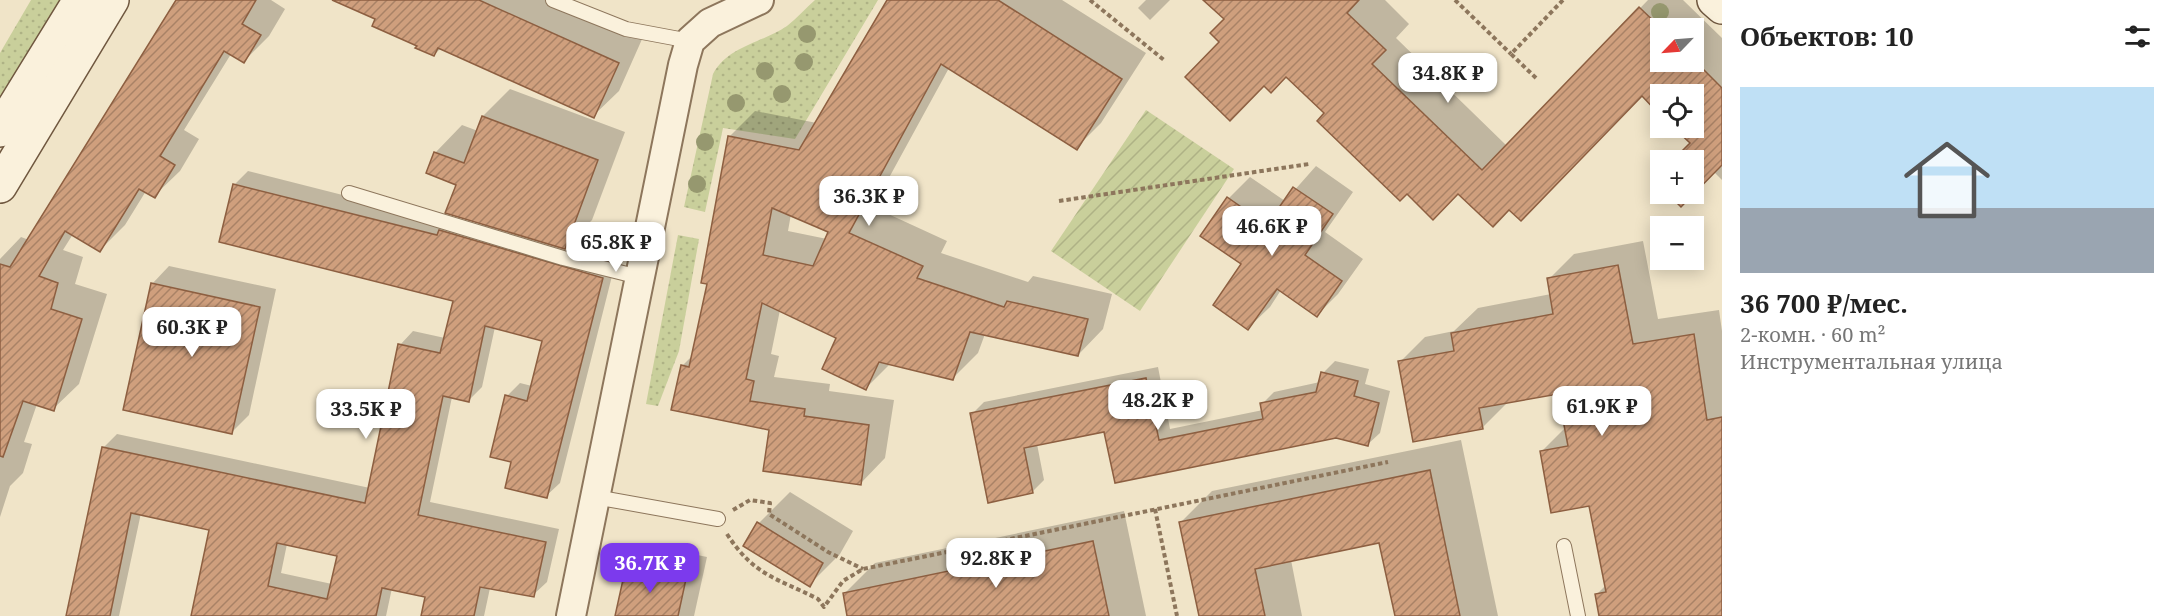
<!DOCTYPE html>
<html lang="ru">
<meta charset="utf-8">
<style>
body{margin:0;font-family:"Noto Serif",serif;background:#f6f6f6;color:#222;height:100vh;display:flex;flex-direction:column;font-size:22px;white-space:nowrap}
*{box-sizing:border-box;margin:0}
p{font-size:20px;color:#767676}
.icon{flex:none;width:33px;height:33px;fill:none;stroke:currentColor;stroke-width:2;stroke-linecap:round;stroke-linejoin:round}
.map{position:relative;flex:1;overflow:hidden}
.sheet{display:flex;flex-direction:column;background:#fff;width:450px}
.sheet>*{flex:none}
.needle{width:39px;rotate:245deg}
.buttons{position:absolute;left:1650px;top:18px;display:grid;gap:12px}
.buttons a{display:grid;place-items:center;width:54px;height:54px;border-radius:0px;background:#fff;box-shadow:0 3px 15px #0003;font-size:30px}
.price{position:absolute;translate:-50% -51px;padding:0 14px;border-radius:12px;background:#fff;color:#222;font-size:20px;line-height:39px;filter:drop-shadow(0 2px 3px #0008)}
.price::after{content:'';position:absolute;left:50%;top:36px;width:18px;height:14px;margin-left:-9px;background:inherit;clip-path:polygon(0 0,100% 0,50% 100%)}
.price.selected{background:#7c3aed;color:#fff}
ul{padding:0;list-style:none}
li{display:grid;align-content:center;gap:12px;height:318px;padding:0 18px}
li+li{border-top:2px solid #e0e0e0}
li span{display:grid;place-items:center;height:186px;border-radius:0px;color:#555}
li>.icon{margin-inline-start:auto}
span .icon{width:108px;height:108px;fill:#fffc;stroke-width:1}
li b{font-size:26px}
h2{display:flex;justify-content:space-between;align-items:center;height:72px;padding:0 18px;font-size:26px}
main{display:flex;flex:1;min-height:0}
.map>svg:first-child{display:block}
.grass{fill:url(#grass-dots)}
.garden{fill:url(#garden-furrows)}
.shadow{fill:#0003;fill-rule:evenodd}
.building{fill:url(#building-hatch);stroke:#8d5f41;stroke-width:1.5;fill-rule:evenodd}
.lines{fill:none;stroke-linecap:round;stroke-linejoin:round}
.lane-casing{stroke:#8d765c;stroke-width:16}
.street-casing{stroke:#8d765c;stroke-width:32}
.secondary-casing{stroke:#6f573f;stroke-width:36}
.path{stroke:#8d765c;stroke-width:4;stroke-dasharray:4.5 3;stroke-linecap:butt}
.lane{stroke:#faf1dc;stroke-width:14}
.street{stroke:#faf1dc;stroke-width:28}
.secondary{stroke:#faf1dc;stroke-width:33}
.tree{fill:#96986f}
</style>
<main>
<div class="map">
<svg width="1722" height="616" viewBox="0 0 1722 616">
<defs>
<pattern id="grass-dots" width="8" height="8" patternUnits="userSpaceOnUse" patternTransform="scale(1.5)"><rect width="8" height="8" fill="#c9cf9b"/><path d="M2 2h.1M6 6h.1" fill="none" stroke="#aeb285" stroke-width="1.8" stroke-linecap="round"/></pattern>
<pattern id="garden-furrows" width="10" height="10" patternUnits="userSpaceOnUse" patternTransform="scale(1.5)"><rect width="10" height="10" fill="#c9cf9b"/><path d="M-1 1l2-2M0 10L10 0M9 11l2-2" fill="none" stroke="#aeb285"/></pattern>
<pattern id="building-hatch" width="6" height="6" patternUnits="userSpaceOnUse" patternTransform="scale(1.5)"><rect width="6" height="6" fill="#cf9f7d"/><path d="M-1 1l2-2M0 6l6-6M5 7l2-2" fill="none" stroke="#a98266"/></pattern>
</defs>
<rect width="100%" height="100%" fill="#f0e4c8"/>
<g class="grass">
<path d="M31,0H64L0,105V53Z"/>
<path d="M815,0H878L795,139L723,128L705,212L684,207L713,74C728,46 762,43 787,26C797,18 806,8 815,0Z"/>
<path d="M678,235L699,239L679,351L658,406L646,404Z"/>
</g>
<path class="garden" d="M1146,110L1234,169L1140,311L1051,251Z"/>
<g class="shadow">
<path d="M178,0H271L285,9L269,36L244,61L231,54L184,130L199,139L180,171L154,196L146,191L125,225L100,250L73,234L63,250L83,257L75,284L107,294L79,384L53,409L37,404L24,442L32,444L23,473L10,486L0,517V259L21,237L29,240Z"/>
<path d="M336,0H561L643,37L619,91L593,116L441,48L434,55L377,19Z"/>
<path d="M890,0H1062L1146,53L1101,123L1076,148L949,68L873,207L947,241L941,253L1028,282L1033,276L1112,294L1103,329L1078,355L985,334L978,353L953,378L891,363L866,388L838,337L780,310L771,354L779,356L774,377L830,384L829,391L894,400L885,458L860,484L771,429L682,366L693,355L708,283L729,137L755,111L817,123ZM791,214L830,231L827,239L788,231Z"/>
<path d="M1146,0H1170L1150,20L1138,8Z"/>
<path d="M1206,0H1385L1409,24L1396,38L1507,146L1648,0H1683L1722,38V180L1714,172L1694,192V160H1675L1692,143L1676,128H1694V94H1660V113L1642,95L1510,209L1459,192L1326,113L1287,75L1221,42L1226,19ZM1660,28H1694V62H1660Z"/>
<path d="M510,89L625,132L592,220L563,249L615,264L560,483L546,496L513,461L507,396L520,383L532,386L544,340L495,327L482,387L469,400L452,397L430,502L559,529L547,582L533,595L490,588L484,616H423L427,596L392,588L386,616H192L211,528L141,513L119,616H68L103,448L117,434L370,488L400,345L413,331L445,338L455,300L235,184L248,171L449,222L454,217L482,225V223L458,184L435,153L462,125L478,131L483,116ZM287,544L338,555L332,584L281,573Z"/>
<path d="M1316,166L1353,192L1325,232L1363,259L1338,294L1317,315L1281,290L1270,307L1248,328L1243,264L1229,198L1250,177L1285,201Z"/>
<path d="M1660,175V185L1656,180Z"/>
<path d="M1643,241L1658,319L1719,310L1722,331V616H1600L1596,595L1606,585L1591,504L1541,452L1566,427L1559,392L1507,403L1482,428L1400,362L1425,337L1454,331L1478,308L1551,294L1549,279L1574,254Z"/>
<path d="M169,266L276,289L249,415L232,432L152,284Z"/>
<path d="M1335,361L1369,369L1365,384L1390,391L1380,433L1367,445L1336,437L1116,481L1105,431L1037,444L1044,480L1032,492L972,414L984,402L1158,367L1170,429L1263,410L1262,404L1274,392L1320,382L1323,373Z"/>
<path d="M1461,440L1498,616H1396L1380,542L1291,560L1302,616H1200L1180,523L1212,491Z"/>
<path d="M790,492L853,531L840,554L809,585L759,523Z"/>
<path d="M1124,511L1146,616H849L844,594L875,563Z"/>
<path d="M649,545L707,557L694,616H617L628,566Z"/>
</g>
<g class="building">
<path d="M176,0H256L242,24L261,35L244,63L224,51L160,156L175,165L155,198L139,189L100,252L65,231L39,276L58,283L51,309L82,319L54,411L23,401L3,457L0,456V264L10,267Z"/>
<path d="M332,0H479L619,63L594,118L438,48L434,56L415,48L417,46L372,26L375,19Z"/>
<path d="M887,0H998L1122,79L1077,150L941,64L849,233L923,266L917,278L1004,307L1007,301L1088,319L1078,356L970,332L953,380L879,362L866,390L822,369L836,338L762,303L746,379L754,381L750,401L805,409L804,416L869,425L861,485L763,471L769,430L671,410L681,365L689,367L707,284L701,283L728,136L799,150ZM772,208L828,232L813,266L763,255Z"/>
<path d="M1203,0H1359L1347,13L1386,50L1372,64L1482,170L1639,7L1661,28L1660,62L1694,60L1722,88V165L1681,207L1668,194H1694V160H1673L1690,143L1674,128H1694V94H1660V115L1642,96L1521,221L1509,210L1493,227L1458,194L1433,220L1407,194L1400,201L1317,121L1324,113L1286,77L1271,93L1264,86L1230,121L1185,77L1219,42L1210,33L1224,19Z"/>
<path d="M482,116L598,160L565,249L445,213L456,185L426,173L434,152L464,163Z"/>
<path d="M233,184L437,235L439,230L603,278L547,498L505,488L511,462L490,457L505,395L527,401L542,341L485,326L469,402L443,396L418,515L546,542L534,597L480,587L474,616H421L425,597L382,588L376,616H191L209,530L131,513L110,616H66L102,447L365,503L398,344L440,353L453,301L219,242ZM277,543L337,556L327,599L268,586Z"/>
<path d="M1293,187L1333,214L1305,255L1342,281L1317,317L1277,289L1248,330L1213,305L1241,264L1200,236L1227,197L1267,225Z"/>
<path d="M1618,265L1633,344L1694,334L1707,420L1722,417V616H1599L1595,594L1606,592L1589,506L1551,513L1540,451L1568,446L1558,394L1479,408L1483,429L1413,442L1398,361L1454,351L1451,333L1553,314L1547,278Z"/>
<path d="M151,283L260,307L232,434L123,410Z"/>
<path d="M1321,372L1358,381L1354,396L1379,403L1368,446L1336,438L1115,483L1104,432L1024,448L1033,493L988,503L970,413L1146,378L1159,440L1263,419L1260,403L1316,392Z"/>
<path d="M1430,470L1460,616H1395L1379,543L1255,569L1265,616H1199L1179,522Z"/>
<path d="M757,522L823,563L810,587L743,546Z"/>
<path d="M1093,541L1109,616H847L843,593Z"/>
<path d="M626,566L686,579L678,616H615Z"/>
</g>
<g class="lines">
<defs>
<g id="lane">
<path d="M553,0L626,29L690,41"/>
<path d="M349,193L563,258L639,277"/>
<path d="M595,497L718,519"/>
<path d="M1564,546L1578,616"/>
</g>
<path id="street" d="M571,616L683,65L690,41L710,23L759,0"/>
<g id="secondary">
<path d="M1714,0L1722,7"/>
<path d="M0,130L80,0"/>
<path d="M0,186L112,0"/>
</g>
</defs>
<use href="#lane" class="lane-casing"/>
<use href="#street" class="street-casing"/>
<use href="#secondary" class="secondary-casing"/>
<g class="path">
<path d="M1090,0L1164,60"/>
<path d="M1455,0L1511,54"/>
<path d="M1536,78L1511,54L1563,0"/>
<path d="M1059,201L1309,164"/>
<path d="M1155,509L1177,616"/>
<path d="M733,510L750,500L770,503L769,514L828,552L863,569"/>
<path d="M727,534C754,576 777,578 818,599L824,607L843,581L863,569L1388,462"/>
</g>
<use href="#lane" class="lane"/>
<use href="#street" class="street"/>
<use href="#secondary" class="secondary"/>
</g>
<g class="tree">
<circle cx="1660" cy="12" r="9"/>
<circle cx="807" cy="34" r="9"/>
<circle cx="804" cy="62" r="9"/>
<circle cx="765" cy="71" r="9"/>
<circle cx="782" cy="94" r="9"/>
<circle cx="736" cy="103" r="9"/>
<circle cx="705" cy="142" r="9"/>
<circle cx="697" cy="184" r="9"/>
</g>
</svg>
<div class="buttons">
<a><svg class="needle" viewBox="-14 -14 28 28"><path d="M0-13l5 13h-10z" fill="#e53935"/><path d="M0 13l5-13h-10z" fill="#767676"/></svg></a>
<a><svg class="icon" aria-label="locate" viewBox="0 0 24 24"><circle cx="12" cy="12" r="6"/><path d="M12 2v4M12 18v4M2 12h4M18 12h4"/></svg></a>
<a>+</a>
<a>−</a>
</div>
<b class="price" style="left:1448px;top:104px">34.8K ₽</b>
<b class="price" style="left:869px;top:227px">36.3K ₽</b>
<b class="price" style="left:1272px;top:257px">46.6K ₽</b>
<b class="price" style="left:616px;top:273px">65.8K ₽</b>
<b class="price" style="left:192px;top:358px">60.3K ₽</b>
<b class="price" style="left:1158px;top:431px">48.2K ₽</b>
<b class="price" style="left:1602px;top:437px">61.9K ₽</b>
<b class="price" style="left:366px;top:440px">33.5K ₽</b>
<b class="price" style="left:996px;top:589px">92.8K ₽</b>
<b class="price selected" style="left:650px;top:594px">36.7K ₽</b>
</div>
<section class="sheet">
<h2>Объектов: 10<svg class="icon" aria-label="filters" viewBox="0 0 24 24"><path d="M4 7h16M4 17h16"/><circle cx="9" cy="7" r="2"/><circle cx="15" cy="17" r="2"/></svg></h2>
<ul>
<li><span style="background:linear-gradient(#bfe0f5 65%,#9aa5b1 0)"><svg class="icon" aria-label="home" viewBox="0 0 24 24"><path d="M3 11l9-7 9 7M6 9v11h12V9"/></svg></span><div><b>36 700 ₽/мес.</b><p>2-комн. · 60 m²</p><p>Инструментальная улица</p></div></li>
</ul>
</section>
</main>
